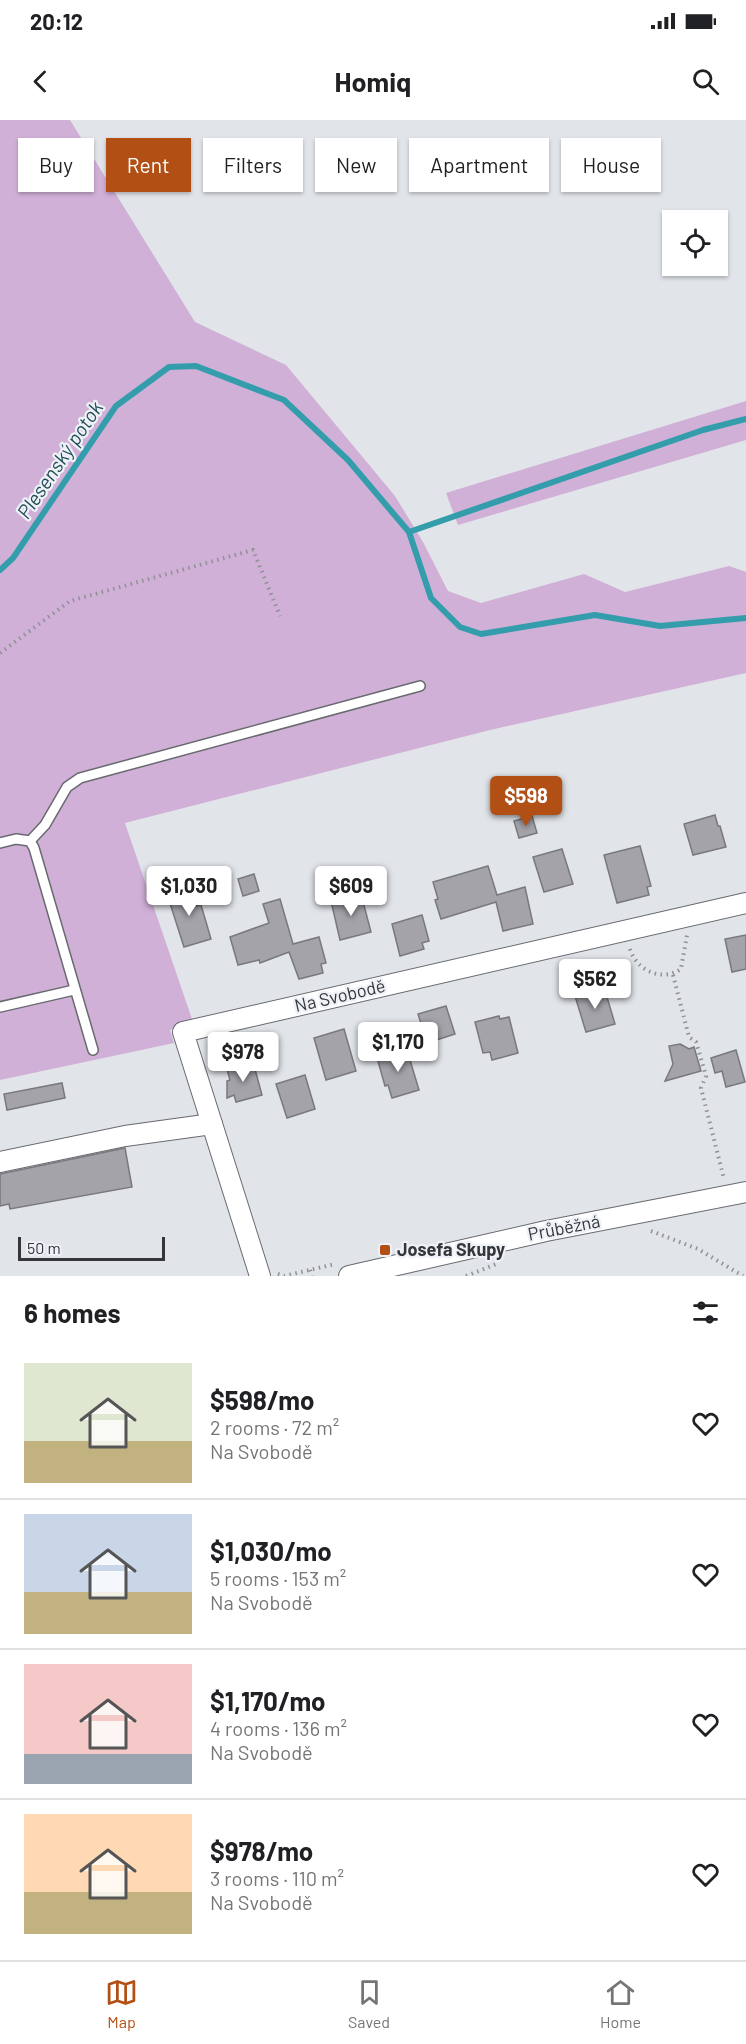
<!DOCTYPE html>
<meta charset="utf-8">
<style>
body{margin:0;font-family:Barlow,sans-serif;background:#f6f6f6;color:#202124;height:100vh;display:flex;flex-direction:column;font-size:22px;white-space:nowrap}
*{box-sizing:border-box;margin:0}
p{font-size:20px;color:#757577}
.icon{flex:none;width:33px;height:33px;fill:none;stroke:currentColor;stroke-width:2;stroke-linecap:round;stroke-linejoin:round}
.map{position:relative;height:1156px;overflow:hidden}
.side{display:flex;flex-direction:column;background:#fff;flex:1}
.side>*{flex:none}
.hud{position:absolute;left:18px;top:18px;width:711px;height:54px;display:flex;gap:12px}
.buttons{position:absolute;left:662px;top:90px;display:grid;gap:12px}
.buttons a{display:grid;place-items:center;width:66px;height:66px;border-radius:0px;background:#fff;box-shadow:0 2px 4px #0004;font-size:30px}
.scale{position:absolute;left:18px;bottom:15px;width:147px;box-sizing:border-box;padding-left:6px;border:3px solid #353638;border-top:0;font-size:16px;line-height:21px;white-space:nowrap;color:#353638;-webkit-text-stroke:4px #eef1f7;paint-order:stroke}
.price{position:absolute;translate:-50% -51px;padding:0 14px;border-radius:6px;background:#fff;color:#222;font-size:20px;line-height:39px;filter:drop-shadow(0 2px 3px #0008)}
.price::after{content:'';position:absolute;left:50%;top:36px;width:18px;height:14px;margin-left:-9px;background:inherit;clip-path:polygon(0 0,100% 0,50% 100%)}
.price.on{background:#b14f15;color:#fff}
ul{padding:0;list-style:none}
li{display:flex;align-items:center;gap:18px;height:150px;padding:0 24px}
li+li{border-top:2px solid #e0e0e0}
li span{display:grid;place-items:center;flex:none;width:168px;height:120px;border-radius:0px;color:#555}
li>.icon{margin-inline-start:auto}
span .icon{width:72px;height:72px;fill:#fffc;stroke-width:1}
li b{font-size:26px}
h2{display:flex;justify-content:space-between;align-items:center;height:72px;padding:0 24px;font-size:26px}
.tag{padding:0 21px;border-radius:0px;background:#fff;box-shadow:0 2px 4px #0004;font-size:21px;line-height:54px}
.tag.on{background:#b14f15;color:#fff}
.status{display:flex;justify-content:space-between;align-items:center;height:42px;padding:0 30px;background:#fff;direction:ltr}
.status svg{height:16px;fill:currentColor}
header{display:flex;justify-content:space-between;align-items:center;height:78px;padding:0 24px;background:#fff;font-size:27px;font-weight:700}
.menu{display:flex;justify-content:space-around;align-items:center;height:84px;border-top:2px solid #e0e0e0;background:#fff;font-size:16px;color:#757577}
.menu a{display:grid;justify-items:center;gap:3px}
.menu .on{color:#b14f15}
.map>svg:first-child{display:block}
.green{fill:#d1b0d8}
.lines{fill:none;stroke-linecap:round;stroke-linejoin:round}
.stream{stroke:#349dab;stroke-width:6}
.building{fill:#a4a3a9;stroke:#79787e;stroke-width:1.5}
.lane-casing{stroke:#686a6f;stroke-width:12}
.street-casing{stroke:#686a6f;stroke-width:22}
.path{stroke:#8f9195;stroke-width:4;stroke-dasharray:1.5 4.5;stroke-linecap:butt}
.lane{stroke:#fff;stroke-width:9}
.street{stroke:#fff;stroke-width:20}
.poi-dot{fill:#b14f15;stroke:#eef1f7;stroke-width:2}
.labels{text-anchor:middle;stroke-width:4.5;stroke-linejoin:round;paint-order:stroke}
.street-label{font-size:18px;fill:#353638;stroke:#eef1f7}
.poi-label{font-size:18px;font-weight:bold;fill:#353638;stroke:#eef1f7;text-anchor:start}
.water-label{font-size:20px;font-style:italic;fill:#224f55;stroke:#eef1f7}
</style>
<div class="status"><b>20:12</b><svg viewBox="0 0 49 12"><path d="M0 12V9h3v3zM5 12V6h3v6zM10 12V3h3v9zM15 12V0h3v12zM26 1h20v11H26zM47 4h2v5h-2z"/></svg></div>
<header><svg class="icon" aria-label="back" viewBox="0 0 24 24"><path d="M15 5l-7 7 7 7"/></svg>Homiq<svg class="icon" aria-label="search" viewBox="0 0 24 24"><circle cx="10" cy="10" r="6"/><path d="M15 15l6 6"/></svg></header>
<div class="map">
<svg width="746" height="1156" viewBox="0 0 746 1156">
<rect width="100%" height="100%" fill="#e1e4e9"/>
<g class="green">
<path d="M0,0H70L195,202L286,245L395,376L423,422L448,471L481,483L584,454L625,472L729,446L746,452V553L490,610L125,703L193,902L170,910L174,923L0,960Z"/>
<path d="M746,281V320L458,405L446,373Z"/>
</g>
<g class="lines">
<g class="stream">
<path d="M409,412L703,310L746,299"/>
<path d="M0,450L13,438L116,286L169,247L196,246L284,280L348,340L409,412L431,478L460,507L481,514L595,495L660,506L746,498"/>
</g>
</g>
<g class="building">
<path d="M715,695L718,706H720L726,727L693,735L684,704Z"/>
<path d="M532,696L537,713L519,718L514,701Z"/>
<path d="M640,726L651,766L647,767L649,775L617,783L604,735Z"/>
<path d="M562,729L573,764L544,772L533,737Z"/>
<path d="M488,746L497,775L525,767L533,804L503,811L496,782L441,799L435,780L438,779L433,762Z"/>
<path d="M254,754L259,771L243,776L238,759Z"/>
<path d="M191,766L197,786L201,785L211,819L184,827L167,774Z"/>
<path d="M361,774L371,812L340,820L331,781Z"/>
<path d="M280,779L293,824L319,817L326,843L321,844L323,853L299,859L289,832L260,843L259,840L238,845L230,817L269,803L263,784Z"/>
<path d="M422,795L429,821L422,823L424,829L400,836L392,804Z"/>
<path d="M746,815V849L732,852L725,819Z"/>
<path d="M604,867L615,904L586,912L575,876Z"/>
<path d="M446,886L455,914L427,923L418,894Z"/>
<path d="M499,896L500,899L509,897L518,933L492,940L490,932L483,933L475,902Z"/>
<path d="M344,909L356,951L326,960L314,918Z"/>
<path d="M680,924L689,929L694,927L701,951L665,961L673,944L669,926Z"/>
<path d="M390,930L392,935L407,930L419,970L392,978L388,965L385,966L376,934Z"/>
<path d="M736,930L745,962L726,967L722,951L715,953L711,938Z"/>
<path d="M253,942L262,975L236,982L234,975L227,978V961L230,960L227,949Z"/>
<path d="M305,955L315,989L287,998L276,964Z"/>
<path d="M62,963L65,978L7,990L4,974Z"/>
<path d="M125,1028L132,1067L10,1089L9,1084L0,1086V1054Z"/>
</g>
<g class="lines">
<defs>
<g id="lane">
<path d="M30,721L45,705L67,667L80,658L420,566"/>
<path d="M0,723L16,719L30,721L34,728L93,930"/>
<path d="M0,887L74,870"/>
</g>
<g id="street">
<path d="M0,1042L125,1016L212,1004"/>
<path d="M260,1156L183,912L746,783"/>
<path d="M349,1156L546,1111L746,1072"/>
</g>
</defs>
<use href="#lane" class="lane-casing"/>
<use href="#street" class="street-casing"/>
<g class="path">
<path d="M0,533L70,481L253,430L280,496"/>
<path d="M630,829C637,851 662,862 681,849L687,815"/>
<path d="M673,855L689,917L696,922L706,956L701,968L724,1059"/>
<path d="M651,1111L698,1129L743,1156"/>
<path d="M310,1150L312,1156"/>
<path d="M278,1154L284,1156L335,1144"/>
<path d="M466,1156L499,1143"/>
</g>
<use href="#lane" class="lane"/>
<use href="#street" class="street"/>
</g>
<rect class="poi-dot" x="379" y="1124" width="12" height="12" rx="3"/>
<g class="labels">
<g class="street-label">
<text transform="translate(340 876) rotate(-13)" y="6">Na Svobodě</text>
<text transform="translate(564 1108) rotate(-11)" y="6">Průběžná</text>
</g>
<g class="poi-label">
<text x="397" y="1136">Josefa Skupy</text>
</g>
<g class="water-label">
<text transform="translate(60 340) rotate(-56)" y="7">Plesenský potok</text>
</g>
</g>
</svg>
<div class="buttons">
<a><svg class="icon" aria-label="locate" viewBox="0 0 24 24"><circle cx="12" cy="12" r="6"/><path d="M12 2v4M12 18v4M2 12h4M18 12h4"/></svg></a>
</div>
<div class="scale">50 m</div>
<b class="price on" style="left:526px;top:707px">$598</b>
<b class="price" style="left:189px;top:797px">$1,030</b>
<b class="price" style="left:351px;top:797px">$609</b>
<b class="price" style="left:595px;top:890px">$562</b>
<b class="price" style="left:398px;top:953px">$1,170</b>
<b class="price" style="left:243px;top:963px">$978</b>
<div class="hud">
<a class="tag">Buy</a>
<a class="tag on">Rent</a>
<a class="tag">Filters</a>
<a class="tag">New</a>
<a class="tag">Apartment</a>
<a class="tag">House</a>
</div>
</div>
<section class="side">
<h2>6 homes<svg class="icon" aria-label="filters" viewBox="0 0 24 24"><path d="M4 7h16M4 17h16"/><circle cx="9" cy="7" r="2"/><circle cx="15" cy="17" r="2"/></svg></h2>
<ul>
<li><span style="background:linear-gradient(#dfe7d0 65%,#c2b280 0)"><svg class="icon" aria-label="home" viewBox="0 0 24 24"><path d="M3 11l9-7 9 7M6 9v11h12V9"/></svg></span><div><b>$598/mo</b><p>2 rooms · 72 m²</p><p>Na Svobodě</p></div><svg class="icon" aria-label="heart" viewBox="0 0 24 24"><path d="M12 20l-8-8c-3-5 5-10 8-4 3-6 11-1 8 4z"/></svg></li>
<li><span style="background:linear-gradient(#c9d6e8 65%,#c2b280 0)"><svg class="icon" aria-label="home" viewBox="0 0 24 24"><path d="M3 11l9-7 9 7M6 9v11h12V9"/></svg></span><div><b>$1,030/mo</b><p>5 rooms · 153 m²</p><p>Na Svobodě</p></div><svg class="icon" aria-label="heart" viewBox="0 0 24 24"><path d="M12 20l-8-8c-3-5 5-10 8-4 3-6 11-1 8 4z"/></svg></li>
<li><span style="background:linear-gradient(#f6c9c9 75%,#9aa5b1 0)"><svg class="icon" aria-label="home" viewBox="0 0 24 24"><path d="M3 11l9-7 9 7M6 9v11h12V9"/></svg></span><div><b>$1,170/mo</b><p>4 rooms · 136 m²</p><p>Na Svobodě</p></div><svg class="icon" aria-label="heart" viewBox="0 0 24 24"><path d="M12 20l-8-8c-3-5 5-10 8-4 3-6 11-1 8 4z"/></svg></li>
<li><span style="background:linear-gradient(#ffd9b3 65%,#c2b280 0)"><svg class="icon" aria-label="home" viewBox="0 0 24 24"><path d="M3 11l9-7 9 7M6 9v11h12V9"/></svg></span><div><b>$978/mo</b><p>3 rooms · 110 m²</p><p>Na Svobodě</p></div><svg class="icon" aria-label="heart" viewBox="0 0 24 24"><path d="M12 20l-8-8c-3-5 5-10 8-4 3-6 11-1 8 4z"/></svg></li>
</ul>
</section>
<nav class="menu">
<a class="on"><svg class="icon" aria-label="map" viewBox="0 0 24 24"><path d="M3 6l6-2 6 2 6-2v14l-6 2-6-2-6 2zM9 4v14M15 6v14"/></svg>Map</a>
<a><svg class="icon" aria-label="saved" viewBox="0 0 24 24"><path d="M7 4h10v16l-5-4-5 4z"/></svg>Saved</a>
<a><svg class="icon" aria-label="home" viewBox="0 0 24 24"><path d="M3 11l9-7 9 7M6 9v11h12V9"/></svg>Home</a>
</nav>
